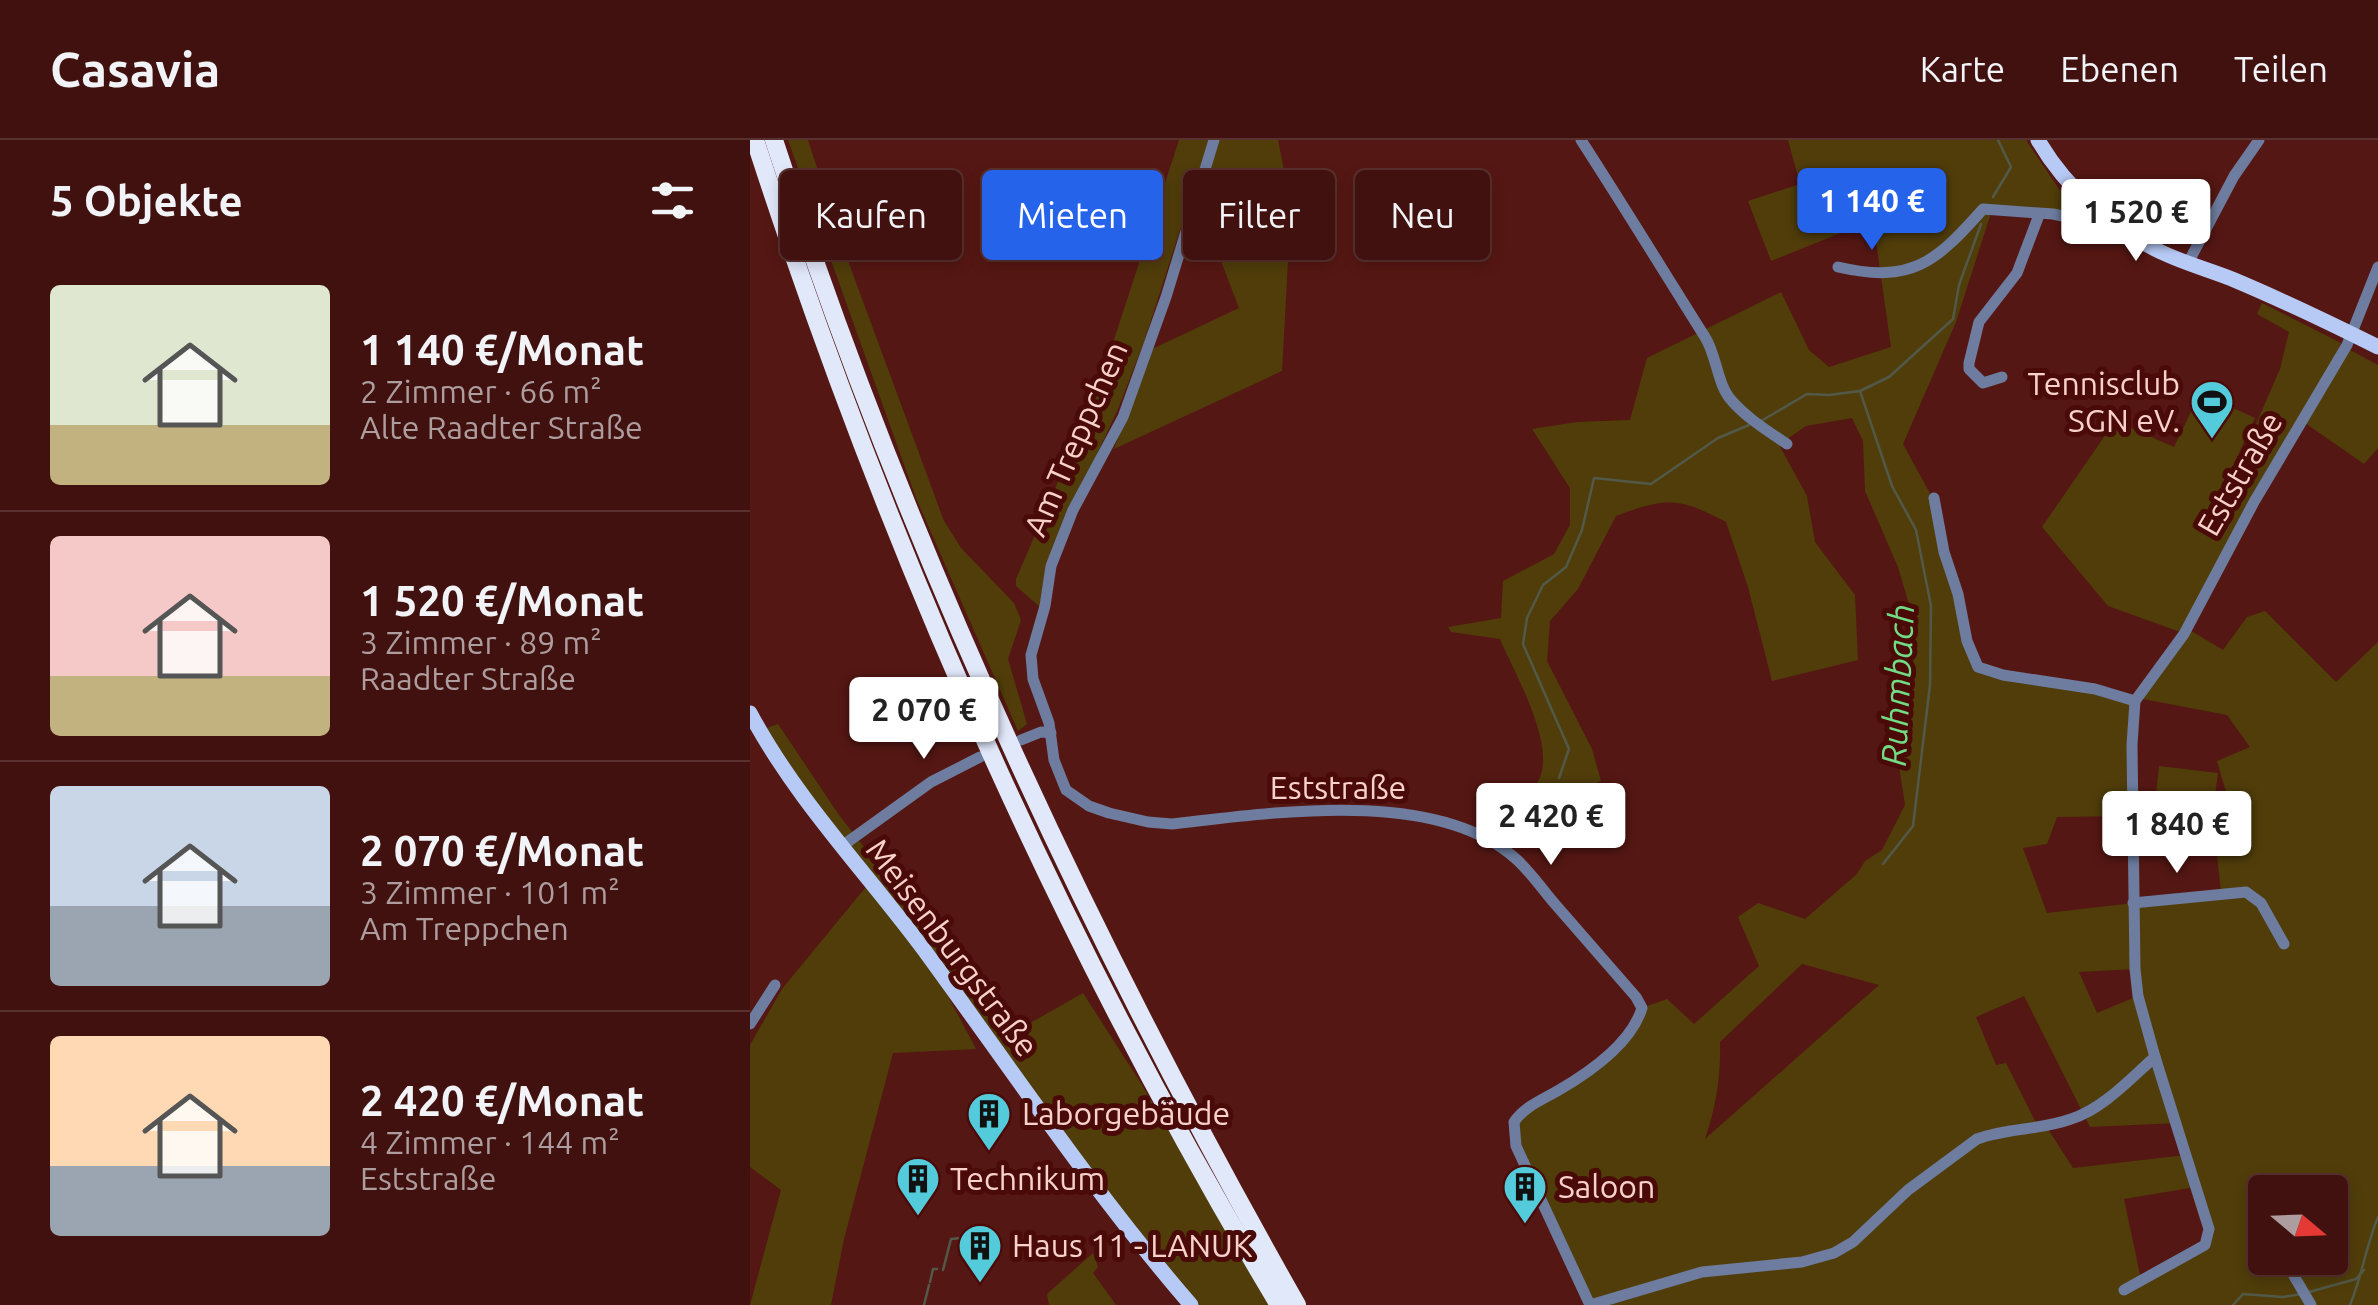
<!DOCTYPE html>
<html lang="de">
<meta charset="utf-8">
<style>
body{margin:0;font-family:Ubuntu,sans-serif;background:#471a17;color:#f1f3f6;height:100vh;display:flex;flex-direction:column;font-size:38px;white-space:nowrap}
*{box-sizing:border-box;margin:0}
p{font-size:32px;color:#ae9d9e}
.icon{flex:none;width:55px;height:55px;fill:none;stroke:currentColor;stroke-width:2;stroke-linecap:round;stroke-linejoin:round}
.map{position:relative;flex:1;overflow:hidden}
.drawer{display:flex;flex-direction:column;background:#40110e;width:750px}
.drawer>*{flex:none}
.hud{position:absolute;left:30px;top:30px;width:950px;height:90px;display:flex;gap:20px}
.needle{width:65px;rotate:109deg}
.controls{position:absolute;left:1498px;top:1035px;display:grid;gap:20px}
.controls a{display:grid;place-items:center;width:100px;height:100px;border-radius:10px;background:#40110e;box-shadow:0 5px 15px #0003,0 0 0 2px #59312e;font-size:50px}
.price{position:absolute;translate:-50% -85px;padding:0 22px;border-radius:10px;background:#fff;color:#222;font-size:32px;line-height:65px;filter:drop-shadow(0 2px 5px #0008)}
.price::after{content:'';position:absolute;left:50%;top:60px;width:30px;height:22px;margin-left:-15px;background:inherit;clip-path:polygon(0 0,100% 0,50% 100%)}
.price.active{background:#2563eb;color:#fff}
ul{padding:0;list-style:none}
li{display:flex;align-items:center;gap:30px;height:250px;padding:0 50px}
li+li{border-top:2px solid #59312e}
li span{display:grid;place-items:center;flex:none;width:280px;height:200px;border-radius:10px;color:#555}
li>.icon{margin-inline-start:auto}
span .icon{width:120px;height:120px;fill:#fffc;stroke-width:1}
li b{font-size:42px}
h2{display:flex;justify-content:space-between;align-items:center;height:120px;padding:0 50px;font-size:42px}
.pill{padding:0 35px;border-radius:10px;background:#40110e;box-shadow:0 5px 15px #0003,0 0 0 2px #59312e;font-size:35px;line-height:90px}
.pill.active{background:#2563eb;color:#fff}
header{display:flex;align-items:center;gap:60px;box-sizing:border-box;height:140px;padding:0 50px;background:#40110e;border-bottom:2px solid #59312e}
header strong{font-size:48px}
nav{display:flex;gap:55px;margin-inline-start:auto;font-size:35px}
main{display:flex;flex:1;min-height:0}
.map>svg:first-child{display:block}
.green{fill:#503d0a;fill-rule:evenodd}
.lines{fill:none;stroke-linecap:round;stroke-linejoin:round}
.stream{stroke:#525948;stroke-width:2.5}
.minor{stroke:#6d7c9f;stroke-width:11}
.major{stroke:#b7c9f5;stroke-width:15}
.highway{stroke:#e1e8fa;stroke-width:18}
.labels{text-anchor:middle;stroke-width:10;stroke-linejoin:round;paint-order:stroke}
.poi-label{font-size:32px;fill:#f9d1cb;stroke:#490a08;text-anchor:start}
.street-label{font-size:32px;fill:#f9d1cb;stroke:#490a08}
.water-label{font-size:35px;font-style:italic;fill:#72db83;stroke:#490a08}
</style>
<header>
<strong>Casavia</strong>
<nav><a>Karte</a><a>Ebenen</a><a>Teilen</a></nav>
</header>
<main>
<section class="drawer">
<h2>5 Objekte<svg class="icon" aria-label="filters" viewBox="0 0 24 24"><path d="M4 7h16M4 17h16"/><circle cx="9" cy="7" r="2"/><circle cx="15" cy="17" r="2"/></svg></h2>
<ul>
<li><span style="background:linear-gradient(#dfe7d0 70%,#c2b280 0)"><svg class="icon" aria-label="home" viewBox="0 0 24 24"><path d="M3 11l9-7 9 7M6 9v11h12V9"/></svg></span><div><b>1 140 €/Monat</b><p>2 Zimmer · 66 m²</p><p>Alte Raadter Straße</p></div></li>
<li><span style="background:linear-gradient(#f6c9c9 70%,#c2b280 0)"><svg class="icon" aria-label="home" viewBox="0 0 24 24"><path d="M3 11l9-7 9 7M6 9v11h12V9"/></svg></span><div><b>1 520 €/Monat</b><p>3 Zimmer · 89 m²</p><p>Raadter Straße</p></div></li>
<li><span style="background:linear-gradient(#c9d6e8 60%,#9aa5b1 0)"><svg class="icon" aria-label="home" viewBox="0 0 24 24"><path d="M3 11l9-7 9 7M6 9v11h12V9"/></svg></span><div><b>2 070 €/Monat</b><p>3 Zimmer · 101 m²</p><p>Am Treppchen</p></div></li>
<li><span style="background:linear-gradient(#ffd9b3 65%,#9aa5b1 0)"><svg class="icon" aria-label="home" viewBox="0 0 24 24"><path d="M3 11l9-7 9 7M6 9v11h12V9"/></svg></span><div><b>2 420 €/Monat</b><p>4 Zimmer · 144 m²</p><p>Eststraße</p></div></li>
</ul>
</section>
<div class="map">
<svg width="1628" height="1165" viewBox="0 0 1628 1165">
<rect width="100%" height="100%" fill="#551713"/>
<g class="green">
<path d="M38,0H58L90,99L194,381L211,408L264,463L271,480L258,519L277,584L268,591L166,358Z"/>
<path d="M429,0H459L394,202L368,269L296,423L290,467L266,446V439L347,252Z"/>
<path d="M469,0H528L541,65L532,231L364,309L400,210L489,168L449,64Z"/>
<path d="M1038,0H1276L1309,49L1337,76L1241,73L1206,182L1153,304L1183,359L1227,528L1383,562L1381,676L1307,677L1297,704L1273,708L1297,773L1471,753L1462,667L1479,662L1467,621L1500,607L1477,575L1388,558L1438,489L1473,510L1497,477L1515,471L1586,542L1628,502V1165H840L766,1006L764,982L860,913L892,868L917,859L944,884L1009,826L988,777L1008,763L1055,779L1107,734L1115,721L1132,710L1155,665L1148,619L1164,481L1148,427L1115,351L1113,301L1102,278L1056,286L1037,299L970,252L999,281L1028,303L1057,356L1065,402L1105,455L1108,520L1022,541L998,447L976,382C929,357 916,357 866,376L828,449L800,481L797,521L842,609L851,641L764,679L735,668C750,663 775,660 785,646C812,613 764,533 750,499L701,492L698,487L751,478L753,441L804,414L820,385V348L782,289L827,282L880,280L897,218L1031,152L1059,210L1079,227L1141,207L1123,80L1021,121L998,61L1050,44ZM1052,824L1129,845L955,999C966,967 971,936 970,902ZM1385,829L1388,856L1347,873L1329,832ZM1274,856L1340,987L1427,983L1436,1015L1323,1028L1296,986L1288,987L1256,923L1246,925L1226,877ZM1446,1047L1460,1097L1392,1144L1374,1059ZM1515,1052H1580V1118H1515Z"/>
<path d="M1512,163L1591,203L1580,227L1433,493L1358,466L1292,387L1365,281L1424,307L1450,253L1505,278L1479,335L1483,336L1489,322L1499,325L1512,304L1503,291L1530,229L1539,192L1507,174Z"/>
<path d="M1600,210L1628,225V308L1614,324L1555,283Z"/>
<path d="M28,584L89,675L193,809L254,898L333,853L392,945L520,1165H443L11,590Z"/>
<path d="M1409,626L1468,633L1464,662L1406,655Z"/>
<path d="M120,742L178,818L226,909L143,913L94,1099L81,1165H0L31,1050L0,1027V905L32,849Z"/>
<path d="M343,1113L348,1127L343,1133L366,1165H299L297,1154Z"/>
</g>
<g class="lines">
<g class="stream">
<path d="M1243,57L1261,27L1248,0"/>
<path d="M1110,251L1142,346L1166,390L1181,466L1180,545L1163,686L1133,724"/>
<path d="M1011,281L1057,254L1079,255L1110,251L1139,237L1203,179L1209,145L1231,84"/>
<path d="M809,638L819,609L773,504L777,478L793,445L816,427L832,390L844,338L901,344L968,298L999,285"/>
<path d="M193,1130L201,1099L211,1098"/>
<path d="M180,1142L183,1129H187"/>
<path d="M1559,1152L1606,1139L1614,1130"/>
<path d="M174,1165L179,1145"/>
<path d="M1483,1165L1493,1154L1533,1157L1552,1154"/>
<path d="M1600,1165C1612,1136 1616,1106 1628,1077"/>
</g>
<g class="minor">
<path d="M464,0L416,157L373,277L323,370L301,426L295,466L281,515L283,539L299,583L304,620L316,650L339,666L359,673L398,682L422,684C522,673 684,647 765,718C780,731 792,749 805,764C832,795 859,826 886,857L892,868C881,904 840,932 809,950C792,960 775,966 764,982L766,1006L840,1165"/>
<path d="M831,0C873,65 914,132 955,197C967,216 967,245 982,261C998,279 1018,291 1037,304"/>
<path d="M1438,123L1484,36L1509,0"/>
<path d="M1088,127C1162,144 1186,122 1233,69L1303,74L1341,82L1359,79"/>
<path d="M1252,237L1233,243L1219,229V223L1229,182L1267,133L1289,75"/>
<path d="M1184,358L1194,412L1208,454L1217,501L1228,527L1253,535L1345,549L1385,561"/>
<path d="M271,600L291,592L301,593"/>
<path d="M92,706L181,642L230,617"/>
<path d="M1383,763L1496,752L1511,763L1534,804"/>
<path d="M0,884L25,845"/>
<path d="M1550,1118L1544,1136L1561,1165"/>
<path d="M1374,1150L1455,1105L1459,1089L1405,917"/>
<path d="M840,1165L952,1132L1052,1122L1084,1113L1103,1102L1158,1050L1227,999C1257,988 1291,990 1321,979C1353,969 1381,938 1405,917L1388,856L1385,829L1382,605L1385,561L1434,494L1504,362L1597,205L1628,127"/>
</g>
<g class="major">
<path d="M1288,0C1315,47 1362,89 1411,112C1434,123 1459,130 1482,139C1532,160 1580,183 1628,207"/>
<path d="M0,573C48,663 121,737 180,818C266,936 346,1055 441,1165"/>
</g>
<g class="highway">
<path d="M5,0C136,405 310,800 529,1165"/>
<path d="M24,0C156,407 336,793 547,1165"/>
</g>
</g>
<defs>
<symbol id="stadium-pin" viewBox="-11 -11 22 30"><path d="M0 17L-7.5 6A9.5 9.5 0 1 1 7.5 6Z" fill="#53cbdb" stroke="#490a08"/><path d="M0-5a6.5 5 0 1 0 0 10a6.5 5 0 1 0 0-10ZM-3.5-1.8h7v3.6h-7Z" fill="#111"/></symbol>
<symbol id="building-pin" viewBox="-11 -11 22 30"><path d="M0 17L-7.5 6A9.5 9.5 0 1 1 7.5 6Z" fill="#53cbdb" stroke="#490a08"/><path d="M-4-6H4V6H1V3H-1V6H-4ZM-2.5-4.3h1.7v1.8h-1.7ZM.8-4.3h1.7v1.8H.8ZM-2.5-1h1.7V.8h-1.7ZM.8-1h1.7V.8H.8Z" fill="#111"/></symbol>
</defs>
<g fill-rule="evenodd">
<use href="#stadium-pin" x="1437" y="237" width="50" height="68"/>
<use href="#building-pin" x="214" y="949" width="50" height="68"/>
<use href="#building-pin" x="143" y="1014" width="50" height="68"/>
<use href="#building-pin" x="750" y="1022" width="50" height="68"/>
<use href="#building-pin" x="205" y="1081" width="50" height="68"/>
</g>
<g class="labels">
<g class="poi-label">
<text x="1430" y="255" text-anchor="end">Tennisclub<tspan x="1430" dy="37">SGN eV.</tspan></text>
<text x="272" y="985">Laborgebäude</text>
<text x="200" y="1050">Technikum</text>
<text x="808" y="1058">Saloon</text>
<text x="262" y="1117">Haus 11 - LANUK</text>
</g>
<g class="street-label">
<text transform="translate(326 299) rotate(-66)" y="11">Am Treppchen</text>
<text transform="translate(1490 334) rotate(-60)" y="11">Eststraße</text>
<text x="588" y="659">Eststraße</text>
<text transform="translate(202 808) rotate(53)" y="11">Meisenburgstraße</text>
</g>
<g class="water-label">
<text transform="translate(1148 545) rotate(-87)" y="12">Ruhmbach</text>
</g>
</g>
</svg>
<div class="controls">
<a><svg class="needle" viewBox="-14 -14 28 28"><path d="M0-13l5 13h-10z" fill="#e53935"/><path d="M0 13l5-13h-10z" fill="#ae9d9e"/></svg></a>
</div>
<b class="price active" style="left:1122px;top:113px">1 140 €</b>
<b class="price" style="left:1386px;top:124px">1 520 €</b>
<b class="price" style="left:174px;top:622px">2 070 €</b>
<b class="price" style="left:801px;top:728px">2 420 €</b>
<b class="price" style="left:1427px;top:736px">1 840 €</b>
<div class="hud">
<a class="pill">Kaufen</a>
<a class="pill active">Mieten</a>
<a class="pill">Filter</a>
<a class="pill">Neu</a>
</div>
</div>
</main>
